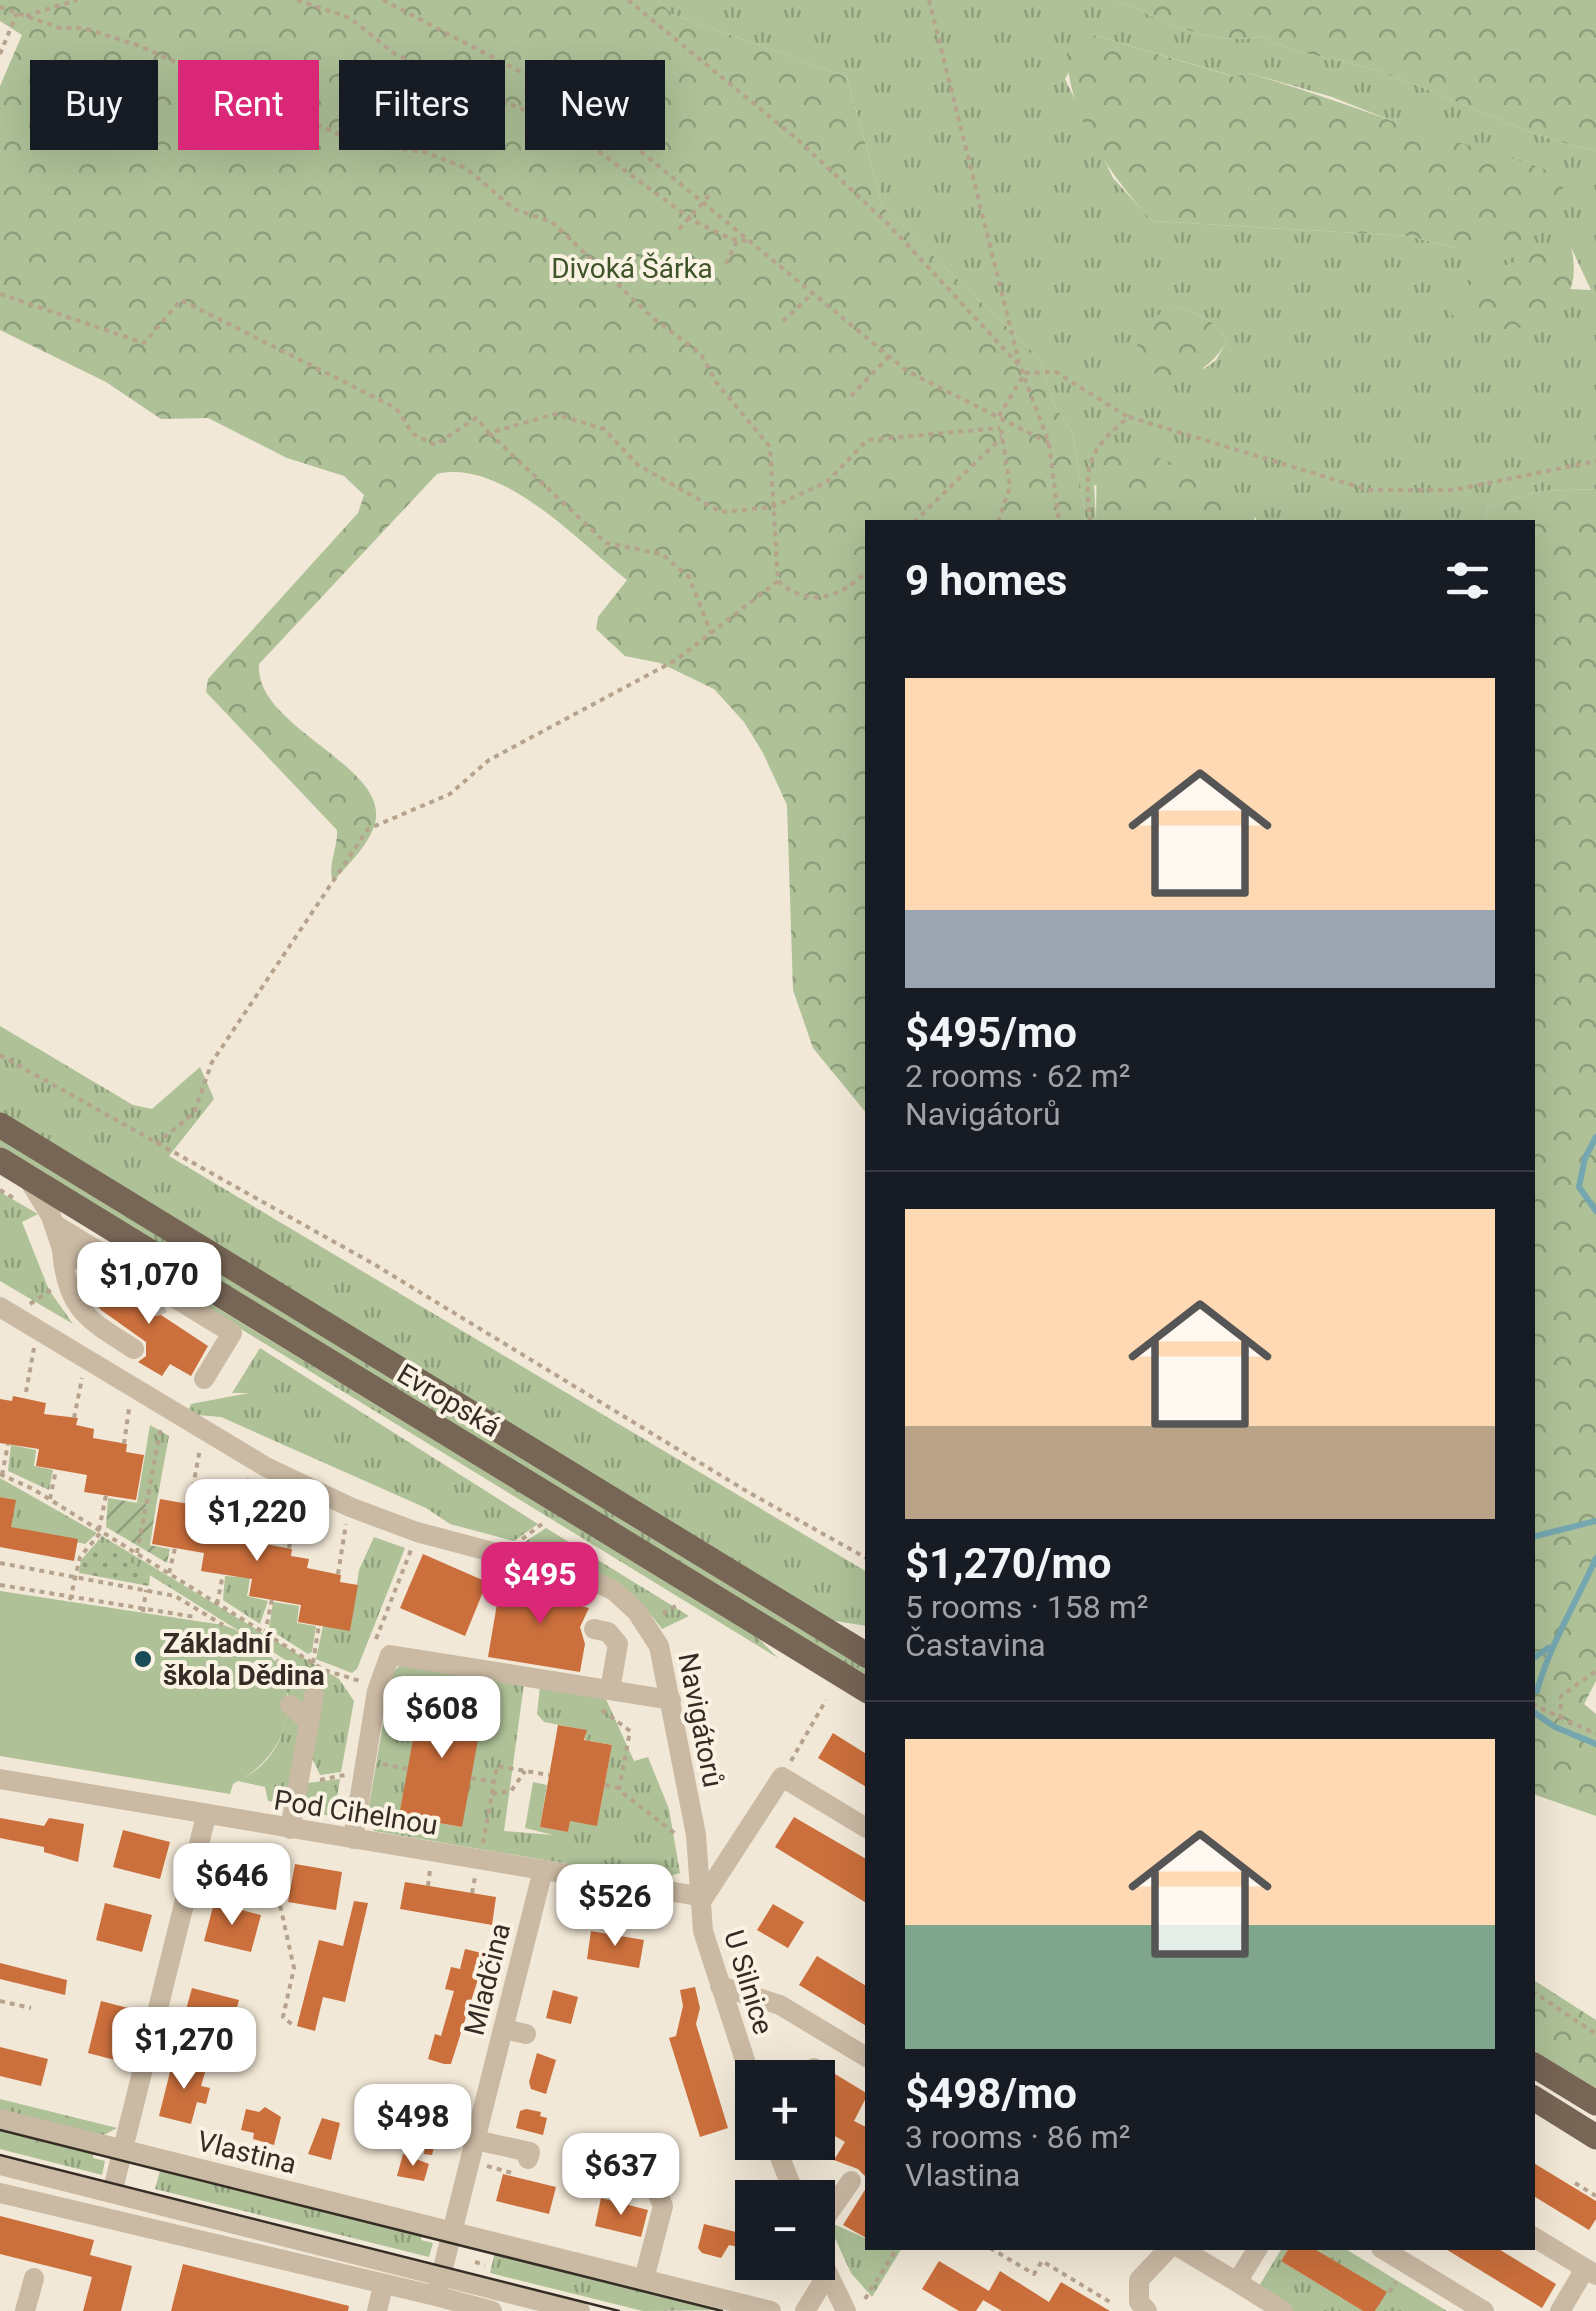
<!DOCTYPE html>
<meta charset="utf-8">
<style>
body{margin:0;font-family:Roboto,sans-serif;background:#20242c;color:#f1f3f6;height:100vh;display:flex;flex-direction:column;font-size:38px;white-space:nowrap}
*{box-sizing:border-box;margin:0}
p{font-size:32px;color:#9ea1a6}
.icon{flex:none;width:55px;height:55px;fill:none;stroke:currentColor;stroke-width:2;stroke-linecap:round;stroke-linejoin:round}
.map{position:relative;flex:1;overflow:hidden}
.sheet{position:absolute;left:865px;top:520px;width:670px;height:1730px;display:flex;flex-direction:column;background:#171b24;border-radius:0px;box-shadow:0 10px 40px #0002}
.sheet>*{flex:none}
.banner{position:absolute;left:30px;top:60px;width:685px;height:90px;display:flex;gap:20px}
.controls{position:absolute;left:735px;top:2060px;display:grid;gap:20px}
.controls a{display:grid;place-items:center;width:100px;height:100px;border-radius:0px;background:#171b24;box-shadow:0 10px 40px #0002;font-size:50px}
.price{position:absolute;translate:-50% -85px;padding:0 22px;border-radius:20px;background:#fff;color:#222;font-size:32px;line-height:65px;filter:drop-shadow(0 2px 5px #0008)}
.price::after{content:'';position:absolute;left:50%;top:60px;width:30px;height:22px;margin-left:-15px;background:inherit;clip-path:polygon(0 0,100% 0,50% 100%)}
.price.selected{background:#db2777;color:#fff}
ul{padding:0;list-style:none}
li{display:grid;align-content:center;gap:20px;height:530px;padding:0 40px}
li+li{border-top:2px solid #363941}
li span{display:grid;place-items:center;height:310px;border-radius:0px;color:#555}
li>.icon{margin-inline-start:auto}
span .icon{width:180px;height:180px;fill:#fffc;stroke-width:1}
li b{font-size:42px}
h2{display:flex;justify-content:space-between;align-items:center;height:120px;padding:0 40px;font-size:42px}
.tag{padding:0 35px;border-radius:0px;background:#171b24;box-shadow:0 10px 40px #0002;font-size:35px;line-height:90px}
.tag.selected{background:#db2777;color:#fff}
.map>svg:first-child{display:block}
.grass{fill:url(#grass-tufts);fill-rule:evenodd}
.forest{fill:url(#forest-crowns)}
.park{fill:url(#park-dots)}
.garden{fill:url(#garden-furrows)}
.pitch{fill:#aec197}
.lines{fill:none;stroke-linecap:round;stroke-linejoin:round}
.stream{stroke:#75a7b0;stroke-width:6}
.building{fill:#cb6f3c}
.minor-tunnel{stroke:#ccc2b3;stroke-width:20;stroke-dasharray:20 10;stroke-linecap:butt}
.path{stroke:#b6a38d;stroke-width:4;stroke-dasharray:5 5;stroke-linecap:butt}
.minor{stroke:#cab9a3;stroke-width:20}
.major{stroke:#776555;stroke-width:25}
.tram{stroke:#352c25;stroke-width:2.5}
.poi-dot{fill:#194c57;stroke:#faf2e3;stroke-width:4}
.labels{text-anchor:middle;stroke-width:8;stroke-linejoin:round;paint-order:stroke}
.park-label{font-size:28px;fill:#3f5428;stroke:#faf2e3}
.street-label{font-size:28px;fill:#352c25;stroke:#faf2e3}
.poi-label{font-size:28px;font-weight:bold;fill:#352c25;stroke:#faf2e3;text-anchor:start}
</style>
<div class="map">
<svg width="1596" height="2311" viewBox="0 0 1596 2311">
<defs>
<pattern id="grass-tufts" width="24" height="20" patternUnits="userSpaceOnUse" patternTransform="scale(2.5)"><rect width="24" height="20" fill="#aec197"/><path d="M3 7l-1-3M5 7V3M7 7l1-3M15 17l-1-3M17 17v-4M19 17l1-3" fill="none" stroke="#8e9d7b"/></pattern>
<pattern id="forest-crowns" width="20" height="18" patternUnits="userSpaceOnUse" patternTransform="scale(2.5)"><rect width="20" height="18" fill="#aec197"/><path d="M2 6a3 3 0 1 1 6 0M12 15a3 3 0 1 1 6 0" fill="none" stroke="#8e9d7b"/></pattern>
<pattern id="park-dots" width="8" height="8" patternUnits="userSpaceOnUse" patternTransform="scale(2.5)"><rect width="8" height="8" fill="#aec197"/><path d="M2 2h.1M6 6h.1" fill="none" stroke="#8e9d7b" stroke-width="1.8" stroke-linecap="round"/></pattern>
<pattern id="garden-furrows" width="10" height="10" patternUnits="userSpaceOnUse" patternTransform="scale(2.5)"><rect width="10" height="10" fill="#aec197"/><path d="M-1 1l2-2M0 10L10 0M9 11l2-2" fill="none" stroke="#8e9d7b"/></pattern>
</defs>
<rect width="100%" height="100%" fill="#f2e8d7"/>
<g class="grass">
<path d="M658,0H1117C1162,20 1212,48 1261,36C1297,56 1339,58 1378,71C1452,96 1521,135 1596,151V489L1540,491L1488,507L1485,522H1256V518L1094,485L1096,522H1086L1073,434L1054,405L1040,359L883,207L847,77L672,14ZM1090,34L1236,77L1249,73L1332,97L1410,128L1562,177L1455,248L1409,236L1152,221L1113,178L1065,79ZM1568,241L1591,290L1460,284ZM1173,306C1196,314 1215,318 1227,341L1216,360L1204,369Z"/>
<path d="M0,1026L133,1105L152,1109L200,1067L214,1099L169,1156L867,1572V1626L829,1620L0,1113Z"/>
<path d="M0,1139L867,1670V1678L0,1148Z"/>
<path d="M0,1192L38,1214L22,1222L49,1290L73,1324L0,1281Z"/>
<path d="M206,1301L758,1638L778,1658L197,1302Z"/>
<path d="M260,1348L538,1524L514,1541L450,1524L426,1508L221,1417L187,1414L191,1404L249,1393H232Z"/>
<path d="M150,1425L169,1436L156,1506L137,1503Z"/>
<path d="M11,1445L36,1450L34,1466L53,1470L49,1490L8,1471Z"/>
<path d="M0,1478L97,1533L85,1544L0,1525L15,1500L0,1497Z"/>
<path d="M546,1528L689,1616L662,1629C620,1569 581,1564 514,1549Z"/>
<path d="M102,1536L339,1679L354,1701L341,1772L320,1775L311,1756L306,1710L288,1695L274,1662L278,1658L295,1688L308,1674L97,1542Z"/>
<path d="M374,1537L405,1548L357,1669L352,1673L316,1659L323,1626L350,1630L359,1570Z"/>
<path d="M225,1576L250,1578L247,1596L268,1601L260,1624L223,1600Z"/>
<path d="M273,1602L299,1606L297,1623L316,1626L312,1652L308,1654L269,1629Z"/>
<path d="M404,1663L524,1684L504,1831L553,1835L525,1828L533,1782L547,1785L540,1827L568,1832L570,1821L597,1825L612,1745L585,1740L586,1730L544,1722L537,1714L540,1686L605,1697L634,1761L648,1757L669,1809L680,1873L666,1877L667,1881L374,1831L368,1811L392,1672ZM421,1696L483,1707L461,1827L400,1816Z"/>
<path d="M288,1709L308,1730L290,1804L268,1801L265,1787L238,1781C269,1766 283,1743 288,1709Z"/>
<path d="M340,1779L334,1816L300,1812L307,1783Z"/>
<path d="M0,2099L117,2128L102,2136L0,2110Z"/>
<path d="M0,2127L94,2151L93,2158L105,2161L102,2175L0,2149Z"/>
<path d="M161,2167L422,2234L421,2240L433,2243L429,2257L155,2189Z"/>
<path d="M827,2221L867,2239L868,2248H902L872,2297L851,2273Z"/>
<path d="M1282,2248H1289L1281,2261L1363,2311H1290L1256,2291Z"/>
<path d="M1313,2248H1344L1447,2311H1375L1386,2292Z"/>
<path d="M495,2252L725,2310L643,2311L490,2273Z"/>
</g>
<g class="forest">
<path d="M0,0H658L672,14L847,77L883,207L1040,359L1054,405L1073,434L1086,522H868L867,1114L813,1048L793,990L787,805L763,753L744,722L714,689L660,663L625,656L596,629L598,617L627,580C579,542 502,458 437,474L259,664C254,726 382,763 376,818C373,842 347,865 333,882C327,866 338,848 337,830L206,692L208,679L358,513L364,495L344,476L287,458L208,418L161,419L106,382L0,330V86L22,35L0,21Z"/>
<path d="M1117,0H1596V151C1521,135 1452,96 1378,71C1339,58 1297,56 1261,36C1212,48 1162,20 1117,0Z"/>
<path d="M1090,34L1235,77L1248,73C1303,89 1355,108 1409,127C1460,145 1513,155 1563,177L1562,226L1508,245L1455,248L1409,236L1152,221C1109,174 1064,111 1067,44Z"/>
<path d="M1569,240C1596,327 1503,346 1452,315L1448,298L1459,284Z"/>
<path d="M1173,306C1196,314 1215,318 1227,341C1204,379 1168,393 1135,358C1139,329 1148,320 1173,306Z"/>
<path d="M1111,441C1150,455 1239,481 1256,522H1096L1097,449Z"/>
<path d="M1596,489V1681L1584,1704L1596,1714V1816L1533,1794L1532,522H1485L1488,507L1540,491Z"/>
<path d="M1532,1979L1596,2020V2088L1533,2050Z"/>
</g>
<path class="park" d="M97,1542L150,1574L149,1586L79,1573L81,1560Z"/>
<path class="garden" d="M108,1498L156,1506L150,1545L170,1549L167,1563L106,1527Z"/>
<path class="pitch" d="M0,1591L223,1625C306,1651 309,1746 233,1784L230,1794L0,1756Z"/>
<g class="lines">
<g class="stream">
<path d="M1596,1137L1585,1158L1579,1187L1596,1211"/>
<path d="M1532,1537L1596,1521"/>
<path d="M1532,1659L1548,1648"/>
<path d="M1537,1691C1550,1644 1576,1603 1596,1558"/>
<path d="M1532,1711L1555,1727L1596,1744"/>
</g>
</g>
<g class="building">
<path d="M111,1275L162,1306L158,1313L208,1346L191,1376L170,1364L162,1376L138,1362L146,1356V1342L101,1310L86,1291L91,1283H104Z"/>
<path d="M13,1396L46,1403L44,1414L78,1418L76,1425L94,1429L93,1438L127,1444L126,1452L144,1455L136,1500L84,1492L87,1475L36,1466L39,1449L0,1443V1399L12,1401Z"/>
<path d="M0,1497L16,1500L11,1527L78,1539L74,1561L0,1547Z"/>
<path d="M160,1499L212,1508L210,1519L244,1523L243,1531L261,1534L259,1543L292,1549L291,1556L309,1559L307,1568L341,1575L340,1582L358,1585L350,1631L298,1622L301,1605L249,1596L252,1579L201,1571L204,1553L152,1544Z"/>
<path d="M423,1554L487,1582L465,1636L400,1608Z"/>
<path d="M527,1580L583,1592L581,1606L589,1608L580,1627L585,1644L580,1672L488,1657L499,1592L524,1596Z"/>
<path d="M421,1696L484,1707L462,1827L399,1816Z"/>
<path d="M558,1725L587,1730L584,1740L612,1745L597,1826L570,1821L568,1832L540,1827Z"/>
<path d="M833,1733L868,1755V1788L818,1758Z"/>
<path d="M794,1817L868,1860V1904L775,1847Z"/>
<path d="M0,1818L44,1826L49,1818L84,1824L78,1862L44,1852V1847L0,1838Z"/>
<path d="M123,1830L170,1842L160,1879L113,1867Z"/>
<path d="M295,1864L342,1872L336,1910L288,1902Z"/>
<path d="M405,1882L496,1897L492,1925L400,1909Z"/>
<path d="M354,1901L368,1903L345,2002L323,1997L315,2031L297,2026L319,1940L343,1946Z"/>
<path d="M105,1903L152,1915L142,1952L96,1940Z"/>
<path d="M214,1903L261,1915L251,1952L204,1941Z"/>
<path d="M773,1904L804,1922L788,1948L757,1930Z"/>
<path d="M591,1931L644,1940L639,1968L587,1959Z"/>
<path d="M465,1949L486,1954L451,2064H444L428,2059L435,2034L441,2036L454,1991L445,1989L451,1967L460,1969Z"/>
<path d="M817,1956L868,1987V2027L799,1985Z"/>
<path d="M0,1963L67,1980L65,1995L0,1979Z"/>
<path d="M695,1987L700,2008L696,2024L728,2128L700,2137L669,2038L676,2036L683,2006L680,1990Z"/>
<path d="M192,1988L239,2000L229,2037L182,2024Z"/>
<path d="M553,1990L578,1997L571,2024L546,2018Z"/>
<path d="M101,2001L128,2008L115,2060L88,2053Z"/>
<path d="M0,2047L48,2059L41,2086L0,2076Z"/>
<path d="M537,2053L556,2060L546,2094L531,2089L529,2082Z"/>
<path d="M173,2060L206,2069L201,2086L210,2088L206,2104L197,2102L191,2124L159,2116Z"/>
<path d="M830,2071L868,2094L854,2121L868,2128V2179L858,2169L834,2160L845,2142L818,2126V2092Z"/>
<path d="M422,2090L447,2096L432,2155L424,2154L427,2124L413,2120Z"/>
<path d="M265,2107L281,2117L274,2145L253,2139L254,2133L241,2130L246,2109L259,2112Z"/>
<path d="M526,2109L541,2112L540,2116L547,2118L543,2135L516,2128L520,2111Z"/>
<path d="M322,2118L340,2123L331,2160L308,2154Z"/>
<path d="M632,2140L665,2150L661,2167L627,2157Z"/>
<path d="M403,2154L429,2164L424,2181L397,2176Z"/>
<path d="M1532,2162L1596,2201V2219L1589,2230L1532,2195Z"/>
<path d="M503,2174L556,2187L549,2214L496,2201Z"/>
<path d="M868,2185V2239L843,2225Z"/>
<path d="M601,2198L648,2210L641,2237L595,2226Z"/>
<path d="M0,2216L94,2240L90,2255L132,2266L121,2311H83L92,2277L0,2254Z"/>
<path d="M704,2224L752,2236V2250L729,2245L721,2258L702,2253L698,2248Z"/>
<path d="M1289,2248H1313L1387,2292L1375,2311H1363L1281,2261Z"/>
<path d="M1444,2248H1497L1556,2284L1542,2308Z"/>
<path d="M939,2261L989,2291L1000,2271L1049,2302L1061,2282L1110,2311H1002L983,2300L986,2296L976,2311H959L922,2289Z"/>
<path d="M183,2264L349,2306L348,2311H171Z"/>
</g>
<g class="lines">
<path class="minor-tunnel" d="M98,1271L156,1306L163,1303"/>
<g class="path">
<path d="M297,0L350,18L395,54L568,129L694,221L731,239L748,241"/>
<path d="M383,0L586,106L907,371L1049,443"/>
<path d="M628,0L798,140L888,224L1020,366L1049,443L1059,522"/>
<path d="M929,0L1019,362"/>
<path d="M0,7L60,28H84L137,45L361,144L425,152L466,168L514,209L552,222L653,318L701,354L716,382L770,447L778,581L676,660L489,760L450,794L368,829L212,1062L194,1113L156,1144"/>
<path d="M26,16L77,0"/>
<path d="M0,54L17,13"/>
<path d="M679,229L713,191"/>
<path d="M726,264L737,240"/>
<path d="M0,294L144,343L181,300L396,408L413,434L435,445L476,418L489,433L555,414L604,429L638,465L721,512L772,507L827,482L867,440L1000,428"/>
<path d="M783,321L813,293"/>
<path d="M851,396L889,356"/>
<path d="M999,416L1025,373L1056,372L1128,417"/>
<path d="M489,433L606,543L662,554L689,577L711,633"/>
<path d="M914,522L1002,437"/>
<path d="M998,522L1010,486L1001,430"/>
<path d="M1090,522C1085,468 1084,453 1129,417L1369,490H1454L1596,461"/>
<path d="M778,581C809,609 841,598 868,570"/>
<path d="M0,1055L372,1263L748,1492L868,1559"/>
<path d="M0,1190L17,1200"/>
<path d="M30,1304L51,1290"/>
<path d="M26,1392L34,1348"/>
<path d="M74,1418L82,1378"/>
<path d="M124,1444L129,1409"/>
<path d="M0,1474L33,1489L324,1670L360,1681"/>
<path d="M2,1475L8,1444"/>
<path d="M191,1497L200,1449"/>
<path d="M50,1499L56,1470"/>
<path d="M241,1523L249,1478"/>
<path d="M99,1530L106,1495"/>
<path d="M522,1539L546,1521"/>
<path d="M289,1548L297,1504"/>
<path d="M137,1553L161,1427"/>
<path d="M0,1563L175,1596L223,1625"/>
<path d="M169,1573L175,1548"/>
<path d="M338,1574L346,1524"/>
<path d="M0,1585L195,1617"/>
<path d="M70,1600L80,1557L102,1531"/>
<path d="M217,1604L223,1574"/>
<path d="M143,1612L146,1590"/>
<path d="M663,1614L680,1603"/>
<path d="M265,1634L272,1599"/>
<path d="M376,1639L411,1550"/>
<path d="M313,1663L319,1625"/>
<path d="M1532,1704L1596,1734"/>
<path d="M602,1710L630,1731L619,1790L677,1835"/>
<path d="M1560,1719L1561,1696L1596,1671"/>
<path d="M791,1761L826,1700"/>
<path d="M383,1764L408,1769"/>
<path d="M471,1778L494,1782"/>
<path d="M320,1780L345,1775"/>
<path d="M605,1785L619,1788"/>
<path d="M492,1794L511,1791L525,1771"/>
<path d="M483,1843L497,1766L549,1775"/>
<path d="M428,1886L430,1870"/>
<path d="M472,1893L475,1877"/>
<path d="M278,1896L294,1968L283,2017L294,2026"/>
<path d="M1532,1991L1596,2034"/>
<path d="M0,2001L31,2008"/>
<path d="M487,2166L516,2174"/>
<path d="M1575,2183L1596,2196"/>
<path d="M990,2248L1034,2274L1042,2261L1110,2302"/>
<path d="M1323,2250L1325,2248"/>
<path d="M475,2262L485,2265"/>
<path d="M1389,2292L1396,2282"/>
<path d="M865,2299L897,2248"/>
</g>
<g class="minor">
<path d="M27,1177L51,1216L62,1249L98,1271"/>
<path d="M54,1224L232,1333L204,1379"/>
<path d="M62,1249C66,1309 87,1319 134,1349"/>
<path d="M0,1307L266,1467L350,1507L417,1532L579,1575L613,1590L637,1612L659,1646L696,1835L703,1931L752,2082"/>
<path d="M594,1629L608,1632L618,1644L610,1690"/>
<path d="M290,1705L309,1722"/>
<path d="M0,1779L704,1897"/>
<path d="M290,1829L314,1696"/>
<path d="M353,1839L377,1691L390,1655L671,1700"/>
<path d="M704,1897L782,1777L868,1829"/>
<path d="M720,1986L780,2005L868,2058"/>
<path d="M503,2029L526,2034"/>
<path d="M809,2078L814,2068"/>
<path d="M0,2119L771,2311"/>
<path d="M475,2140L530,2152L528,2159"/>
<path d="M774,2142L796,2198"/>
<path d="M0,2165L580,2311"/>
<path d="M626,2175L653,2183L663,2206L644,2279"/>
<path d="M0,2193L436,2296"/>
<path d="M112,2193L206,1816"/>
<path d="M818,2228L851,2181"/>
<path d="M1532,2236L1596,2275"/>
<path d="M1180,2248L1237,2282L1258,2248"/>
<path d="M1381,2248L1484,2311"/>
<path d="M818,2253L846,2311"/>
<path d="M1237,2282L1283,2311"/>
<path d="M25,2311L34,2278"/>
<path d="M377,2311L383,2286"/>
<path d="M492,2311L436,2296L543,1870"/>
<path d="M805,2311L827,2275"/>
<path d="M1147,2311L1139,2302V2280L1169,2248"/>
<path d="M1560,2311L1585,2269"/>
</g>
<g class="major">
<path d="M0,1125L868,1656"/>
<path d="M0,1160L868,1691"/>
<path d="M1532,2064L1596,2103"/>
<path d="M1532,2097L1596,2137"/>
</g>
<g class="tram">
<path d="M0,2130L722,2311"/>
<path d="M0,2155L619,2311"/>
</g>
</g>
<circle class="poi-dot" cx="143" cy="1659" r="10"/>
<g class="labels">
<g class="park-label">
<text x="632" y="278">Divoká Šárka</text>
</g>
<g class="street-label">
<text transform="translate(449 1400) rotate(31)" y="10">Evropská</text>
<text transform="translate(701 1720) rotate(79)" y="10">Navigátorů</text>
<text transform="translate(356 1812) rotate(9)" y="10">Pod Cihelnou</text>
<text transform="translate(487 1979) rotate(-76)" y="10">Mladčina</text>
<text transform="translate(749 1982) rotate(73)" y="10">U Silnice</text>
<text transform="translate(247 2152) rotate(14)" y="10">Vlastina</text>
</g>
<g class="poi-label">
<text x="163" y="1653">Základní<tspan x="163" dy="32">škola Dědina</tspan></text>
</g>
</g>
</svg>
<div class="controls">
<a>+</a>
<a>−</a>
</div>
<b class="price" style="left:149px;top:1327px">$1,070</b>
<b class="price" style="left:257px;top:1564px">$1,220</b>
<b class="price selected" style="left:540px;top:1627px">$495</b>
<b class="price" style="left:442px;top:1761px">$608</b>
<b class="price" style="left:232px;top:1928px">$646</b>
<b class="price" style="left:615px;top:1949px">$526</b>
<b class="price" style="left:184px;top:2092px">$1,270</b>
<b class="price" style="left:413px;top:2169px">$498</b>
<b class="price" style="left:621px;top:2218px">$637</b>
<div class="banner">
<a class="tag">Buy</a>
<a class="tag selected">Rent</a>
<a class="tag">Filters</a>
<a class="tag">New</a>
</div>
<section class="sheet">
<h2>9 homes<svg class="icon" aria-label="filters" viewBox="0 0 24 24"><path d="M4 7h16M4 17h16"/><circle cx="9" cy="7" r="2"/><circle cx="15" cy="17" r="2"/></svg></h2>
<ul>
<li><span style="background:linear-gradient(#ffd9b3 75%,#9aa5b1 0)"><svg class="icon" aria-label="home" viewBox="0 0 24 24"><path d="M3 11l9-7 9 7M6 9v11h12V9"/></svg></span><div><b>$495/mo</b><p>2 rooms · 62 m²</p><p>Navigátorů</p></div></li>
<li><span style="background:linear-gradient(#ffd9b3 70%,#b9a48a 0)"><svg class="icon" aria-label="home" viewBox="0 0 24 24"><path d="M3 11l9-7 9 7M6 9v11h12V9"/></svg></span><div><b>$1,270/mo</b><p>5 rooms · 158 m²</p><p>Častavina</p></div></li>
<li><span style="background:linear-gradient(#ffd9b3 60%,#7fa58c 0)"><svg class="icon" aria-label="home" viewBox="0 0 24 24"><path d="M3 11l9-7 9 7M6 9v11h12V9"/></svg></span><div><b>$498/mo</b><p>3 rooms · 86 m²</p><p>Vlastina</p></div></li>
</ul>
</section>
</div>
